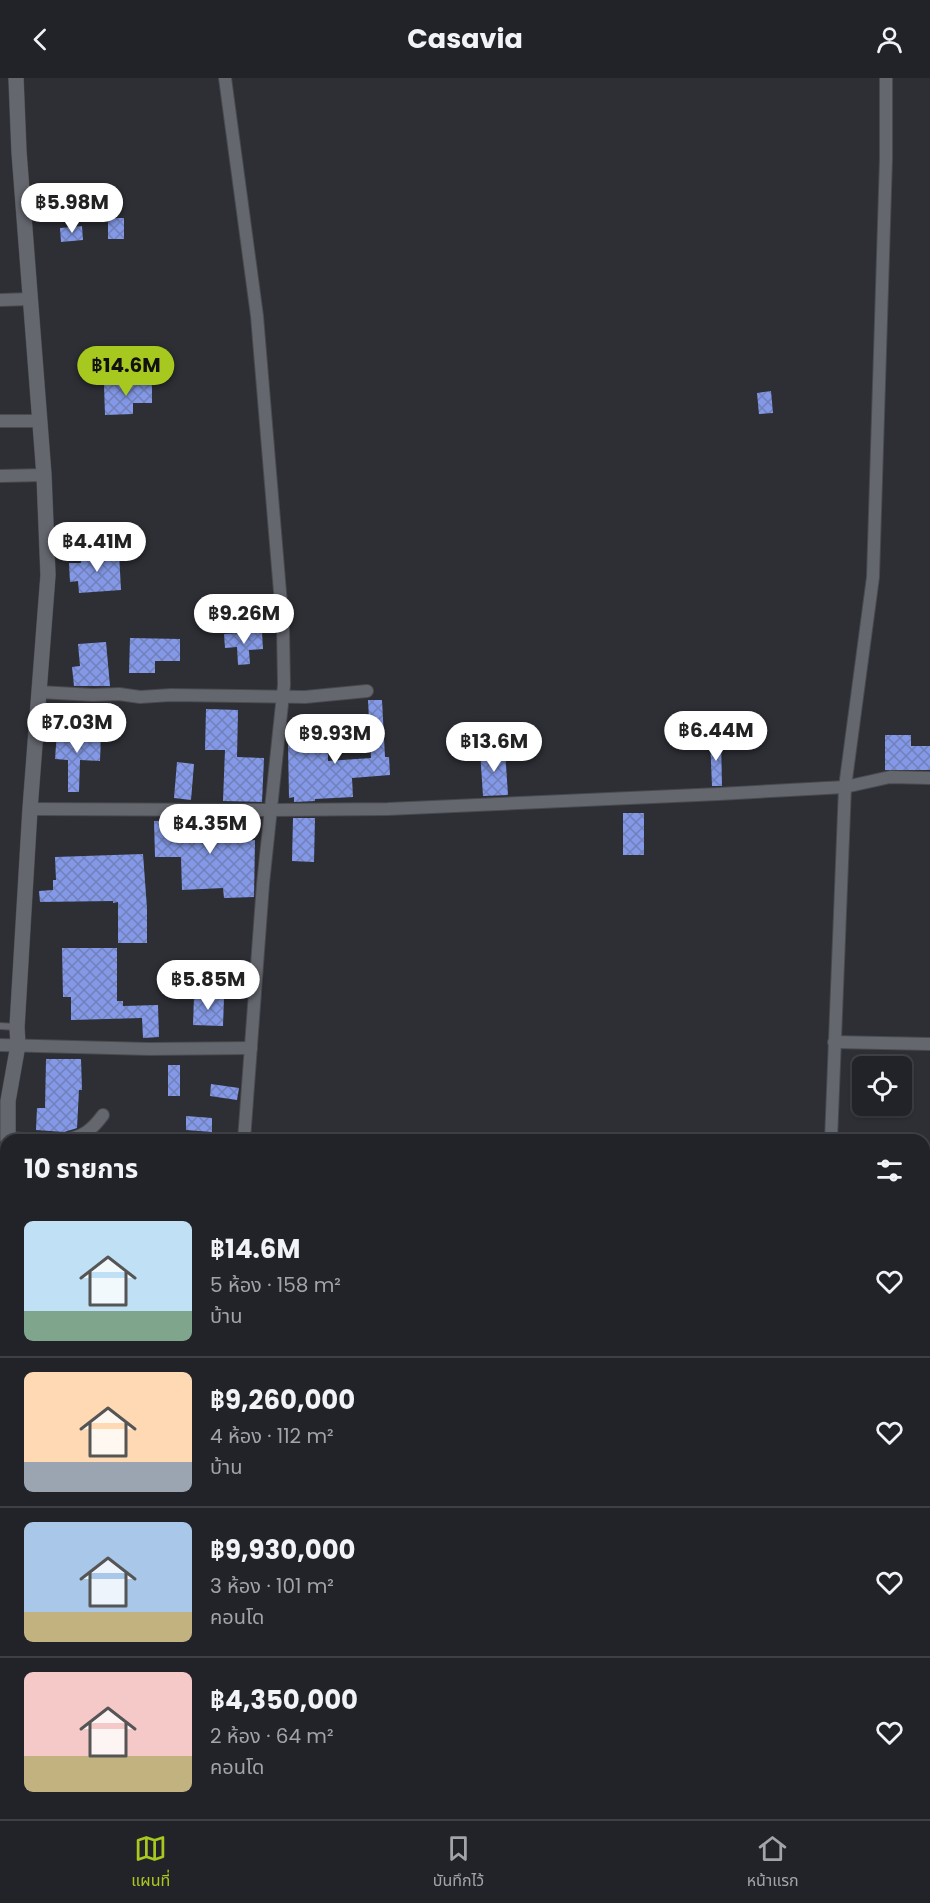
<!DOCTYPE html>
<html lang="th">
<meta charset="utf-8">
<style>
body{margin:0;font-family:Poppins,"Noto Sans Thai",sans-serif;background:#2a2b30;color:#f1f3f6;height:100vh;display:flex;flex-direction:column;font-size:22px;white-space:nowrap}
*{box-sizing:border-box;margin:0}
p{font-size:20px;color:#a2a4a8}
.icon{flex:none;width:33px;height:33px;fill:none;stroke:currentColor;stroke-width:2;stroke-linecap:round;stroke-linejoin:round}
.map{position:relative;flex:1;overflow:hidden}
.drawer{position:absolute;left:0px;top:1056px;width:930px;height:686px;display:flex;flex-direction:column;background:#222328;border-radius:18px 18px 0 0;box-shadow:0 2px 4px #0004,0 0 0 2px #3f4045}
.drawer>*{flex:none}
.fabs{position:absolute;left:852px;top:978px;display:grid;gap:12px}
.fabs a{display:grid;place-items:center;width:60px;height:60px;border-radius:9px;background:#222328;box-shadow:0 2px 4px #0004,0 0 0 2px #3f4045;font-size:30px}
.price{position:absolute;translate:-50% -51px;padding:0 14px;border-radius:21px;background:#fff;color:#222;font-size:20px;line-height:39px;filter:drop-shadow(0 2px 3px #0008)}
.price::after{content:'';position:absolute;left:50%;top:36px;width:18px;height:14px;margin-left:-9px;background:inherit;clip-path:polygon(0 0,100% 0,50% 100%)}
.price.active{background:#a7c81f;color:#111}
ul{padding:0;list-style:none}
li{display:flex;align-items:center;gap:18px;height:150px;padding:0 24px}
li+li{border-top:2px solid #3f4045}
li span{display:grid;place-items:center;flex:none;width:168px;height:120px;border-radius:9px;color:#555}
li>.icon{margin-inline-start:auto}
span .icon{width:72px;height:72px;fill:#fffc;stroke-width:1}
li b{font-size:26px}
h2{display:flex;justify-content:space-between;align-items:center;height:72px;padding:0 24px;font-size:26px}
header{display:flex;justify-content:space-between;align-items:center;height:78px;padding:0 24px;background:#222328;font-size:27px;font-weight:700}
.dock{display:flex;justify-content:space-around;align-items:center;height:84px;border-top:2px solid #3f4045;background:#222328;font-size:16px;color:#a2a4a8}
.dock a{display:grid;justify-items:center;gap:3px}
.dock .active{color:#a7c81f}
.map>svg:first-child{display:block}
.building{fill:url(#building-cross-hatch)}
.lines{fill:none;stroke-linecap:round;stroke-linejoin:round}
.service-casing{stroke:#484a4f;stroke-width:8}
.minor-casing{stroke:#484a4f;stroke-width:14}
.tertiary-casing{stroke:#484a4f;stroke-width:16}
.service{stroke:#65676f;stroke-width:6}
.minor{stroke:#65676f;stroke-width:12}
.tertiary{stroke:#65676f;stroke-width:15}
</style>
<header><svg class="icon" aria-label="back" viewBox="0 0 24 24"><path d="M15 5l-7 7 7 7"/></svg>Casavia<svg class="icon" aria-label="person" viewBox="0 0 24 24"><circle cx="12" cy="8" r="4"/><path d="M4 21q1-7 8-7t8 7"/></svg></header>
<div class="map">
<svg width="930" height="1741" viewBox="0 0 930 1741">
<defs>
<pattern id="building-cross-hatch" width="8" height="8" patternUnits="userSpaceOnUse" patternTransform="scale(1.5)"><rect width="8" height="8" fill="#8399e8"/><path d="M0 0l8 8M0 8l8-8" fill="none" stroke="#7180b8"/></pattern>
</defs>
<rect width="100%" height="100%" fill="#2d2f35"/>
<g class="building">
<rect x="108" y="140" width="16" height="21"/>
<path d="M82,148L83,162L61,164L60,150Z"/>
<path d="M152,304V325H133V336L105,337L104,307Z"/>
<path d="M771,313L773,335L759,336L757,315Z"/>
<path d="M119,475L121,512L79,515L78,503L70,504L69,485H81L80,477Z"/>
<path d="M262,554L263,571L249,572L250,586L238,587L237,569L225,570L224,556Z"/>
<path d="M130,560L180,561V583H155V595H129Z"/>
<path d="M106,564L110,608H74L72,589L80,588L78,566Z"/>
<path d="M368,622H382L385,679H389L390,697L352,700L353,719L315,721V723L294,724V719L289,720L288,664H328V683L371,680Z"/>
<path d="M206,631L238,632L237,679L264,680L262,724L223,723L225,672H205Z"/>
<path d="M57,654L101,657L100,683L80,682L79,714H68V682L55,681Z"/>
<path d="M885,657H911V668H930V692H885Z"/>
<path d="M710,660H721L722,708H712Z"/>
<path d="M505,672L508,717L483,718L480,673Z"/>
<path d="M177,684L194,686L191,722L174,720Z"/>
<rect x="623" y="735" width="21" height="42"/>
<path d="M293,740H315L314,784L292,783Z"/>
<path d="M243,741L244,763L255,762L254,819L224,820L223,810L182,812L181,779H155L154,743L180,742L181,749L210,748V743Z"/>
<path d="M143,776L147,830V865H118V824L113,825V823L40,824L39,813L53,812V802H56L55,779Z"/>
<path d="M62,870H117V923H123V928L158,927L159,959L143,960L142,940L71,942V919H63Z"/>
<path d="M194,918L224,920L223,948L193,947Z"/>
<path d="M46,981H81L82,1012H79L77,1050L74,1051L64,1054L36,1052L37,1030H45Z"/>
<rect x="168" y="987" width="12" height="31"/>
<path d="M211,1006L239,1010L237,1022L210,1018Z"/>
<path d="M186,1038L212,1040V1054L186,1052Z"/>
</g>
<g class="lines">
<defs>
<g id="service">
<path d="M0,948L16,949"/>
<path d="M924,1278H930"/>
</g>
<g id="minor">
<path d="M225,0L257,238L283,550L284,607L263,806L244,1062"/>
<path d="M0,222L30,221"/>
<path d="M0,343H40"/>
<path d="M0,398L44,397"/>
<path d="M39,614L93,617L119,616L140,619L171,617L305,619L367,613"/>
<path d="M30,731L271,732L388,731L719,716L845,709L890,699L930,700"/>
<path d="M834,964L930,966"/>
<path d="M0,967L149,971L251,970"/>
<path d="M8,1060L39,1062"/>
<path d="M64,1062C83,1059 92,1052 103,1037"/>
<path d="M831,1062L845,709L873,499L886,81V0"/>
<path d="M924,1094H930"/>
<path d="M0,1281H6"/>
<path d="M924,1374H930"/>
<path d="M0,1445L6,1446"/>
<path d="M0,1525H6"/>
<path d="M0,1572L6,1573"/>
<path d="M924,1607H930"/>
<path d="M0,1627H6"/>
<path d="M195,1741V1736"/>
<path d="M802,1741L803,1736"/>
</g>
<g id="tertiary">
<path d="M8,1062V1023L18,967L17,949L30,731L48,497L44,397L19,74L16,0"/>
<path d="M11,1741L12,1736"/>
</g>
</defs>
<use href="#service" class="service-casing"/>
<use href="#minor" class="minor-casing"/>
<use href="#tertiary" class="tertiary-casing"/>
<use href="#service" class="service"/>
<use href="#minor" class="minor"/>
<use href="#tertiary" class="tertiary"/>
</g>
</svg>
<div class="fabs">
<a><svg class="icon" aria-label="locate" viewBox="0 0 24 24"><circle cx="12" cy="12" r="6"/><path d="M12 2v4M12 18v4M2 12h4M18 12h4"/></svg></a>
</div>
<b class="price" style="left:72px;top:156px">฿5.98M</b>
<b class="price active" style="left:126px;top:319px">฿14.6M</b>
<b class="price" style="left:97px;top:495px">฿4.41M</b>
<b class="price" style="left:244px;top:567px">฿9.26M</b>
<b class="price" style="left:77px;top:676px">฿7.03M</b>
<b class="price" style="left:716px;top:684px">฿6.44M</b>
<b class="price" style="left:335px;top:687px">฿9.93M</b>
<b class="price" style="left:494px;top:695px">฿13.6M</b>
<b class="price" style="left:210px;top:777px">฿4.35M</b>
<b class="price" style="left:208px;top:933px">฿5.85M</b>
<section class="drawer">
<h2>10 รายการ<svg class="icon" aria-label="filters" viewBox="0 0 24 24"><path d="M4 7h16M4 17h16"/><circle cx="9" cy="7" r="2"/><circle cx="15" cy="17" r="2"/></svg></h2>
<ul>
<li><span style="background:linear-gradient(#bfe0f5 75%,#7fa58c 0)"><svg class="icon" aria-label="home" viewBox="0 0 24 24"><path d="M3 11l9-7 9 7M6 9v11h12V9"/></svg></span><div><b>฿14.6M</b><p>5 ห้อง · 158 m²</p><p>บ้าน</p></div><svg class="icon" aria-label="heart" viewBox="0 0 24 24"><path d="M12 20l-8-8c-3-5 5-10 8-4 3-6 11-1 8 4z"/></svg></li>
<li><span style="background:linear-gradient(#ffd9b3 75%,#9aa5b1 0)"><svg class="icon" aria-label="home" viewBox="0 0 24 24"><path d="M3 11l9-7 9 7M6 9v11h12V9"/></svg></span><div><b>฿9,260,000</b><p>4 ห้อง · 112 m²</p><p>บ้าน</p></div><svg class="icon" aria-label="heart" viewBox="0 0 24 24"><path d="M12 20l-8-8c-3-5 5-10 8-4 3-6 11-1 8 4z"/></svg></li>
<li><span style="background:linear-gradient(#a9c7e8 75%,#c2b280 0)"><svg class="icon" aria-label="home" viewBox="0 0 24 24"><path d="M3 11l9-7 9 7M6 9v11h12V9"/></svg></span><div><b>฿9,930,000</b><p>3 ห้อง · 101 m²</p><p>คอนโด</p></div><svg class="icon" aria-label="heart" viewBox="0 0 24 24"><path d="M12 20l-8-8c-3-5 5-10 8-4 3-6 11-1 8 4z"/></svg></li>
<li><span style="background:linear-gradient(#f6c9c9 70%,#c2b280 0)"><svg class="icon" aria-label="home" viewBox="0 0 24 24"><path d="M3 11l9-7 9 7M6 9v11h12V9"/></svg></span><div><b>฿4,350,000</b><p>2 ห้อง · 64 m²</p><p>คอนโด</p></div><svg class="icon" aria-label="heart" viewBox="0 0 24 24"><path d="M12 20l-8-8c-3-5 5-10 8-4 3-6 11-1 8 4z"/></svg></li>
</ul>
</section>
</div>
<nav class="dock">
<a class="active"><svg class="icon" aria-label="map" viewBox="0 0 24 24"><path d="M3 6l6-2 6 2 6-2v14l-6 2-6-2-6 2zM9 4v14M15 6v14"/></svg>แผนที่</a>
<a><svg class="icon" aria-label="saved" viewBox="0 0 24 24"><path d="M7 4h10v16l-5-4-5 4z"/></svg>บันทึกไว้</a>
<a><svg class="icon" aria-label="home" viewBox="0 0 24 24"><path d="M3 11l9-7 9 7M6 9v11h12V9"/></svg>หน้าแรก</a>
</nav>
